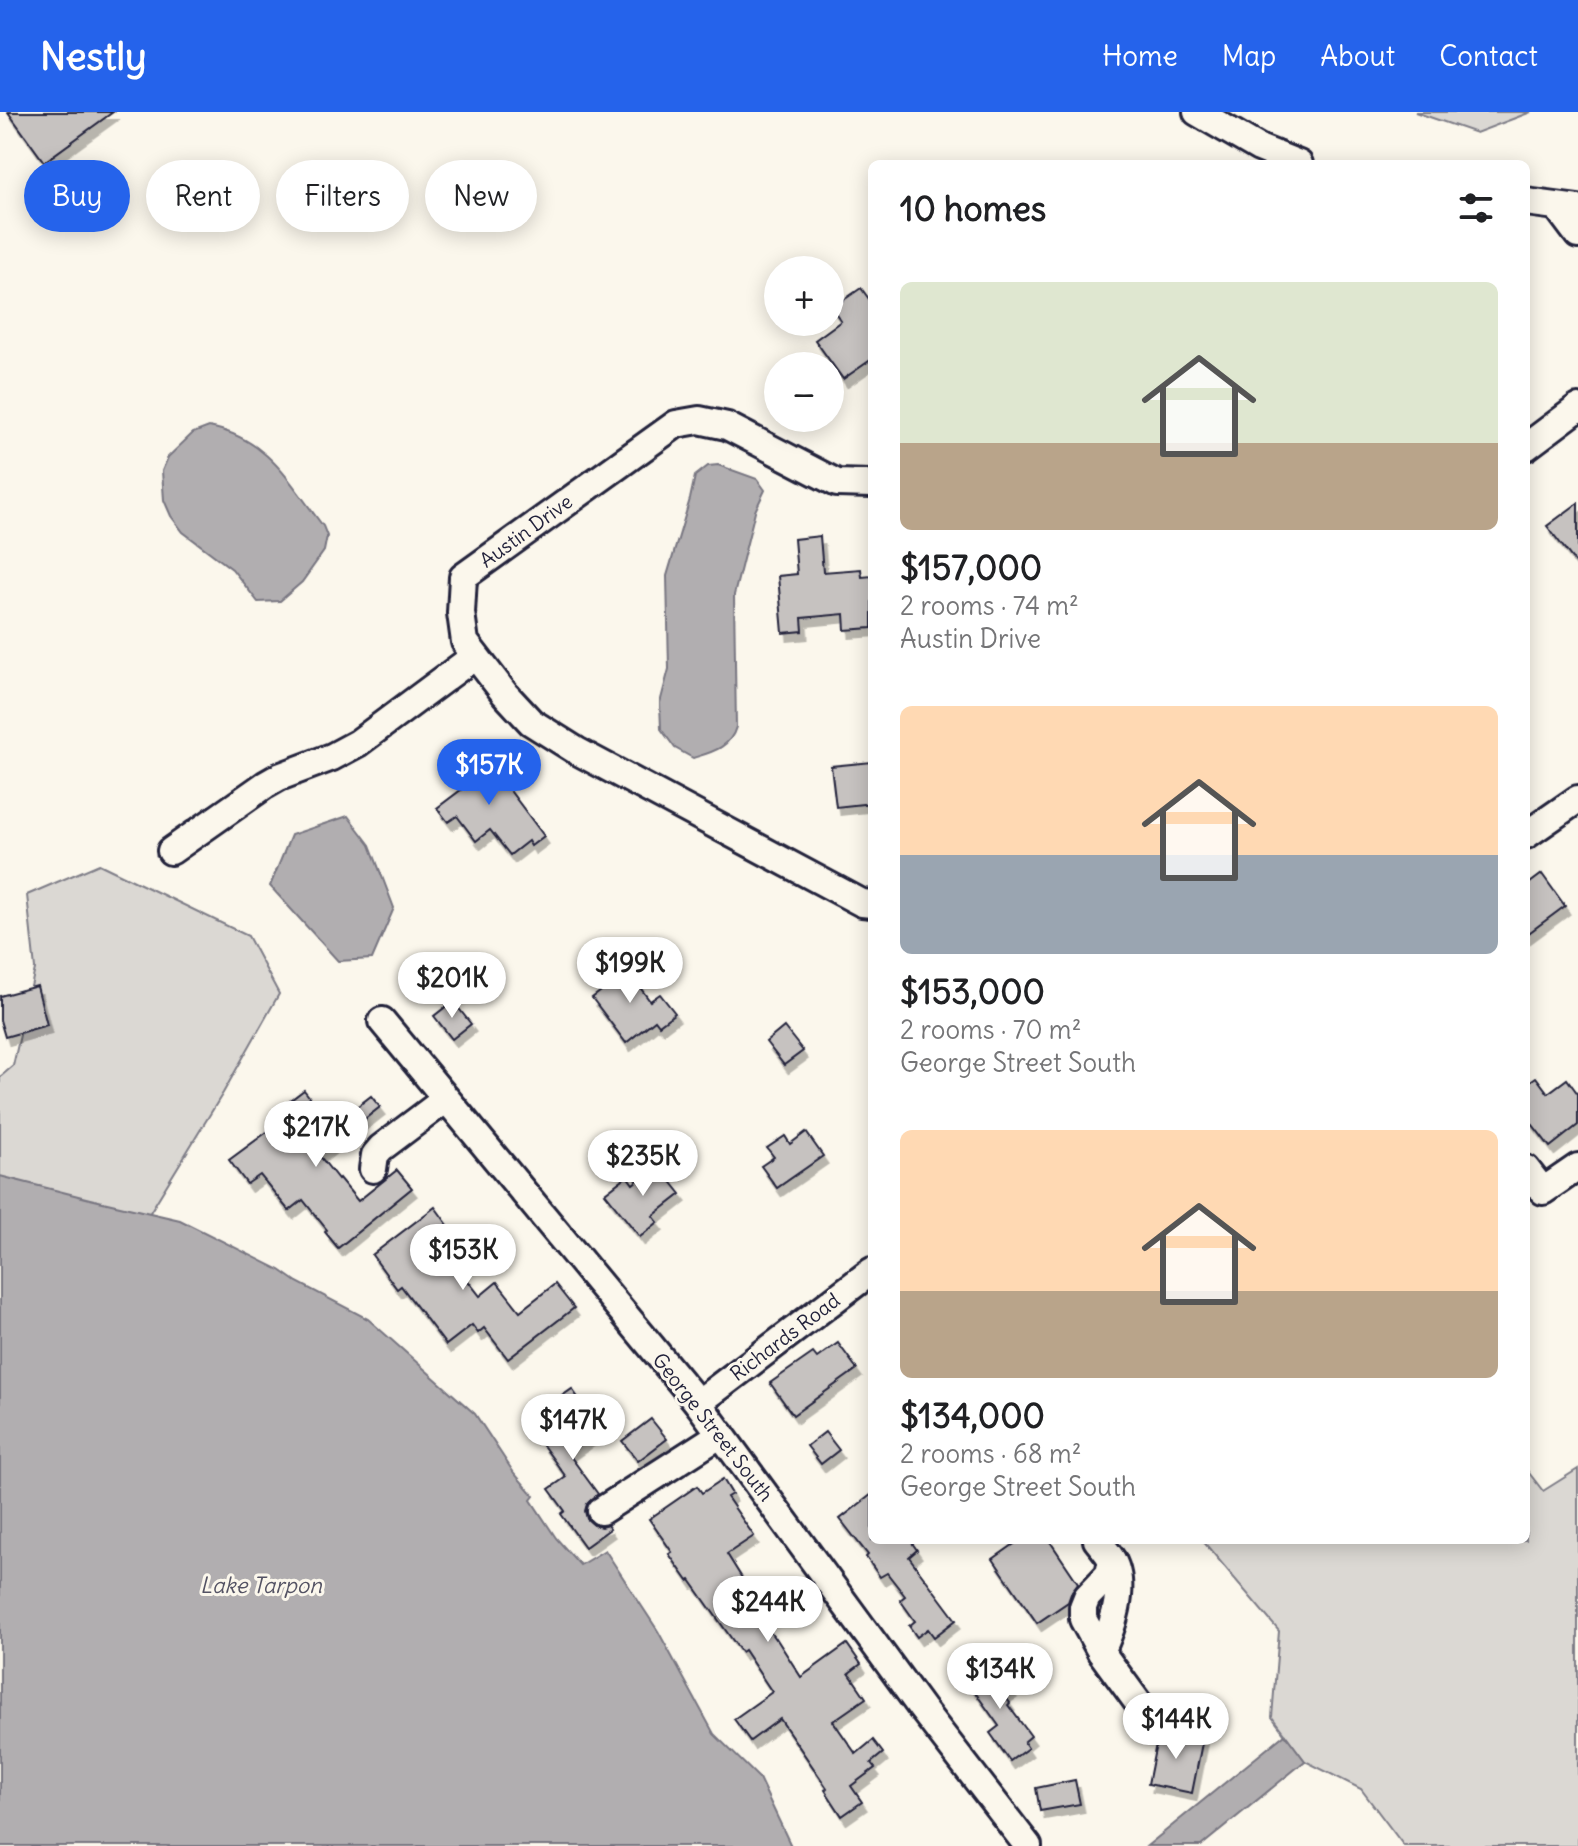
<!DOCTYPE html>
<meta charset="utf-8">
<style>
body{margin:0;font-family:Delius,sans-serif;background:#f2f2f2;color:#202124;height:100vh;display:flex;flex-direction:column;font-size:30px;white-space:nowrap}
*{box-sizing:border-box;margin:0}
p{font-size:26px;color:#757577}
.icon{flex:none;width:44px;height:44px;fill:none;stroke:currentColor;stroke-width:2;stroke-linecap:round;stroke-linejoin:round}
.map{position:relative;flex:1;overflow:hidden}
.side{position:absolute;left:868px;top:48px;width:662px;height:1384px;display:flex;flex-direction:column;background:#fff;border-radius:12px;box-shadow:0 4px 20px #0003}
.side>*{flex:none}
.hud{position:absolute;left:24px;top:48px;width:724px;height:72px;display:flex;gap:16px}
.fabs{position:absolute;left:764px;top:144px;display:grid;gap:16px}
.fabs a{display:grid;place-items:center;width:80px;height:80px;border-radius:50%;background:#fff;box-shadow:0 4px 20px #0003;font-size:40px}
.price{position:absolute;translate:-50% -68px;padding:0 18px;border-radius:28px;background:#fff;color:#222;font-size:26px;line-height:52px;filter:drop-shadow(0 2px 4px #0008)}
.price::after{content:'';position:absolute;left:50%;top:48px;width:24px;height:18px;margin-left:-12px;background:inherit;clip-path:polygon(0 0,100% 0,50% 100%)}
.price.current{background:#2563eb;color:#fff}
ul{padding:0;list-style:none}
li{display:grid;align-content:center;gap:16px;height:424px;padding:0 32px}
li span{display:grid;place-items:center;height:248px;border-radius:12px;color:#555}
li>.icon{margin-inline-start:auto}
span .icon{width:144px;height:144px;fill:#fffc;stroke-width:1}
li b{font-size:34px}
h2{display:flex;justify-content:space-between;align-items:center;height:96px;padding:0 32px;font-size:34px}
.chip{padding:0 28px;border-radius:36px;background:#fff;box-shadow:0 4px 20px #0003;font-size:28px;line-height:72px}
.chip.current{background:#2563eb;color:#fff}
header{display:flex;align-items:center;gap:48px;box-sizing:border-box;height:112px;padding:0 40px;background:#2563eb;color:#fff}
header strong{font-size:38px}
nav{display:flex;gap:44px;margin-inline-start:auto;font-size:28px}
.map>svg:first-child{display:block}
.green{fill:#dbd8d3;stroke:#7e7d87;stroke-width:2}
.water{fill:#b1aeb0;stroke:#787681;stroke-width:2}
.building{fill:#c6c2c0;stroke:#22223b;stroke-width:2;filter:url(#shadow)}
.lines{fill:none;stroke-linecap:round;stroke-linejoin:round}
.minor-casing{stroke:#22223b;stroke-width:32}
.minor{stroke:#fbf7ec;stroke-width:26}
.labels{text-anchor:middle;stroke-width:6;stroke-linejoin:round;paint-order:stroke}
.street-label{font-size:20px;fill:#22223b;stroke:#fbf7ec}
.water-label{font-size:22px;font-style:italic;fill:#545364;stroke:#fbf7ec}
</style>
<header>
<strong>Nestly</strong>
<nav><a>Home</a><a>Map</a><a>About</a><a>Contact</a></nav>
</header>
<div class="map">
<svg width="1578" height="1734" viewBox="0 0 1578 1734">
<defs>
<filter id="shadow"><feDropShadow dx="4.5" dy="8" stdDeviation="0" flood-color="#0004"/></filter>
</defs>
<rect width="100%" height="100%" fill="#fbf7ec"/>
<filter id="ink" filterUnits="userSpaceOnUse"><feTurbulence type="fractalNoise" baseFrequency=".0125" numOctaves="2"/><feDisplacementMap in="SourceGraphic" scale="16" xChannelSelector="R" yChannelSelector="G"/><feConvolveMatrix kernelMatrix="1 2 1 2 8 2 1 2 1" color-interpolation-filters="sRGB"/></filter>
<g filter="url(#ink)">
<g class="green">
<path d="M1415,0H1531L1476,21Z"/>
<path d="M99,752L248,824L279,882L223,981L141,1115L0,1079V965L13,954L35,857L27,783Z"/>
<path d="M1526,1357L1543,1379L1578,1357V1734H1404L1361,1677L1305,1649L1272,1605L1279,1519L1202,1428H1526Z"/>
</g>
<g class="water">
<path d="M209,315C268,326 290,371 323,414L327,424L324,439L302,470L280,489L258,490L232,457L183,420L171,404L164,388L162,359L168,345L193,321Z"/>
<path d="M718,353L757,367L765,378L755,399L734,483L736,615C730,636 712,640 693,646L675,636L661,617L660,591L669,557L667,464L690,387L695,364L708,354Z"/>
<path d="M348,704L370,733L394,796L372,847L338,849L270,774L291,723Z"/>
<path d="M0,1064L90,1087L180,1108L280,1158L297,1170L368,1207L475,1302L514,1361L534,1384L531,1388L556,1426L580,1453L605,1438L658,1519L714,1622L759,1666L791,1734H0Z"/>
<path d="M1285,1622L1305,1649L1201,1734H1147Z"/>
</g>
<g class="building">
<path d="M8,0H113L44,50Z"/>
<path d="M861,176L872,191V247L843,267L815,228L841,209L832,196Z"/>
<path d="M1578,391V454L1547,414Z"/>
<path d="M820,424L823,460L861,457L862,465L872,464V516L845,518L844,502L802,506L803,519L783,521L778,464L797,462L794,427Z"/>
<path d="M472,640L497,672L502,668L544,724L531,734L528,729L510,743L490,718L476,729L457,704L448,710L437,696L462,677L448,659Z"/>
<path d="M872,650V691L836,695L831,654Z"/>
<path d="M1542,762L1565,794L1526,823V774Z"/>
<path d="M623,852L650,889L660,882L675,901L659,913L655,908L626,931L592,886L614,869L609,863Z"/>
<path d="M37,874L47,913L5,925L0,908V884Z"/>
<path d="M453,889L471,912L452,927L434,904Z"/>
<path d="M784,915L803,939L784,953L766,930Z"/>
<path d="M1536,965L1548,981L1567,967L1578,982V1013L1550,1035L1526,1004V972Z"/>
<path d="M304,978L332,1014L371,984L380,995L319,1043L338,1067L339,1066L358,1089L397,1058L412,1076L338,1136L325,1120L327,1118L303,1088L289,1099L260,1063L247,1072L229,1048L290,1003L283,994Z"/>
<path d="M806,1020L823,1044L777,1076L761,1054L774,1045L767,1036L785,1024L790,1032Z"/>
<path d="M657,1052L681,1082L653,1104L658,1110L640,1125L605,1081L627,1064L633,1072Z"/>
<path d="M435,1095L448,1113L430,1127L447,1150L451,1147L480,1184L497,1170L520,1199L555,1172L574,1196L508,1247L484,1216L478,1221L472,1213L446,1233L401,1174L397,1177L372,1143Z"/>
<path d="M838,1231L857,1257L793,1303L770,1271L813,1241L817,1246Z"/>
<path d="M572,1277L584,1294L588,1291L605,1315L568,1341L598,1382L587,1392L585,1399L587,1407L594,1413L601,1415L607,1413L610,1417L585,1435L561,1402L565,1399L549,1377L566,1365L542,1332L558,1321L542,1298Z"/>
<path d="M651,1307L667,1327L638,1349L622,1329Z"/>
<path d="M825,1320L839,1338L821,1352L807,1334Z"/>
<path d="M723,1367L732,1382L727,1385L754,1424L727,1442L762,1498L757,1501L775,1527L776,1526L801,1565L847,1532L861,1552L849,1561L866,1586L833,1609L856,1642L873,1628L883,1641L871,1651L875,1656L851,1674L862,1690L842,1704L825,1678L827,1676L780,1607L750,1629L734,1607L772,1580L744,1538L741,1540L690,1468L688,1469L669,1442L672,1440L649,1407L697,1374L702,1381Z"/>
<path d="M872,1382V1428H910L917,1438L909,1445L956,1508L934,1525L928,1517L917,1525L909,1514L915,1509L900,1488L905,1484L887,1461L880,1465L866,1445L868,1443L840,1407Z"/>
<path d="M1020,1428H1049L1078,1471L1072,1479L1068,1490L1037,1511L993,1447Z"/>
<path d="M992,1551L1012,1578L1004,1583L1010,1591L1008,1593L1031,1624L1024,1630L1028,1636L1010,1649L990,1621L999,1614L967,1569Z"/>
<path d="M1159,1617L1203,1626L1192,1681L1148,1672Z"/>
<path d="M1075,1668L1080,1692L1040,1699L1036,1676Z"/>
</g>
<g class="lines">
<defs>
<g id="minor">
<path d="M1197,0L1259,36L1299,52"/>
<path d="M1526,90L1578,97"/>
<path d="M1557,95L1578,123"/>
<path d="M1526,335L1578,296"/>
<path d="M872,372L837,371L727,314L699,308L676,312L463,465L461,501L465,530L505,582L531,610L577,639L862,791L872,792"/>
<path d="M1526,723L1578,687"/>
<path d="M171,739L265,673L279,665L332,645L358,631L475,544"/>
<path d="M382,909L698,1291L922,1597L1028,1734"/>
<path d="M373,1057L375,1043L381,1036L446,987"/>
<path d="M1526,1057L1543,1079L1578,1055"/>
<path d="M698,1291L872,1159"/>
<path d="M601,1399L721,1322"/>
<path d="M1097,1428C1102,1434 1108,1441 1112,1448C1127,1475 1113,1514 1101,1540"/>
<path d="M1112,1448L1109,1462L1087,1485L1083,1495V1507L1101,1540L1147,1603"/>
</g>
</defs>
<use href="#minor" class="minor-casing"/>
<use href="#minor" class="minor"/>
</g>
</g>
<g class="labels">
<g class="street-label">
<text transform="translate(526 419) rotate(-36)" y="7">Austin Drive</text>
<text transform="translate(785 1225) rotate(-37)" y="7">Richards Road</text>
<text transform="translate(713 1315) rotate(52)" y="7">George Street South</text>
</g>
<g class="water-label">
<text x="261" y="1481">Lake Tarpon</text>
</g>
</g>
</svg>
<div class="fabs">
<a>+</a>
<a>−</a>
</div>
<b class="price current" style="left:489px;top:695px">$157K</b>
<b class="price" style="left:630px;top:893px">$199K</b>
<b class="price" style="left:452px;top:908px">$201K</b>
<b class="price" style="left:316px;top:1057px">$217K</b>
<b class="price" style="left:643px;top:1086px">$235K</b>
<b class="price" style="left:463px;top:1180px">$153K</b>
<b class="price" style="left:573px;top:1350px">$147K</b>
<b class="price" style="left:768px;top:1532px">$244K</b>
<b class="price" style="left:1000px;top:1599px">$134K</b>
<b class="price" style="left:1176px;top:1649px">$144K</b>
<div class="hud">
<a class="chip current">Buy</a>
<a class="chip">Rent</a>
<a class="chip">Filters</a>
<a class="chip">New</a>
</div>
<section class="side">
<h2>10 homes<svg class="icon" aria-label="filters" viewBox="0 0 24 24"><path d="M4 7h16M4 17h16"/><circle cx="9" cy="7" r="2"/><circle cx="15" cy="17" r="2"/></svg></h2>
<ul>
<li><span style="background:linear-gradient(#dfe7d0 65%,#b9a48a 0)"><svg class="icon" aria-label="home" viewBox="0 0 24 24"><path d="M3 11l9-7 9 7M6 9v11h12V9"/></svg></span><div><b>$157,000</b><p>2 rooms · 74 m²</p><p>Austin Drive</p></div></li>
<li><span style="background:linear-gradient(#ffd9b3 60%,#9aa5b1 0)"><svg class="icon" aria-label="home" viewBox="0 0 24 24"><path d="M3 11l9-7 9 7M6 9v11h12V9"/></svg></span><div><b>$153,000</b><p>2 rooms · 70 m²</p><p>George Street South</p></div></li>
<li><span style="background:linear-gradient(#ffd9b3 65%,#b9a48a 0)"><svg class="icon" aria-label="home" viewBox="0 0 24 24"><path d="M3 11l9-7 9 7M6 9v11h12V9"/></svg></span><div><b>$134,000</b><p>2 rooms · 68 m²</p><p>George Street South</p></div></li>
</ul>
</section>
</div>
